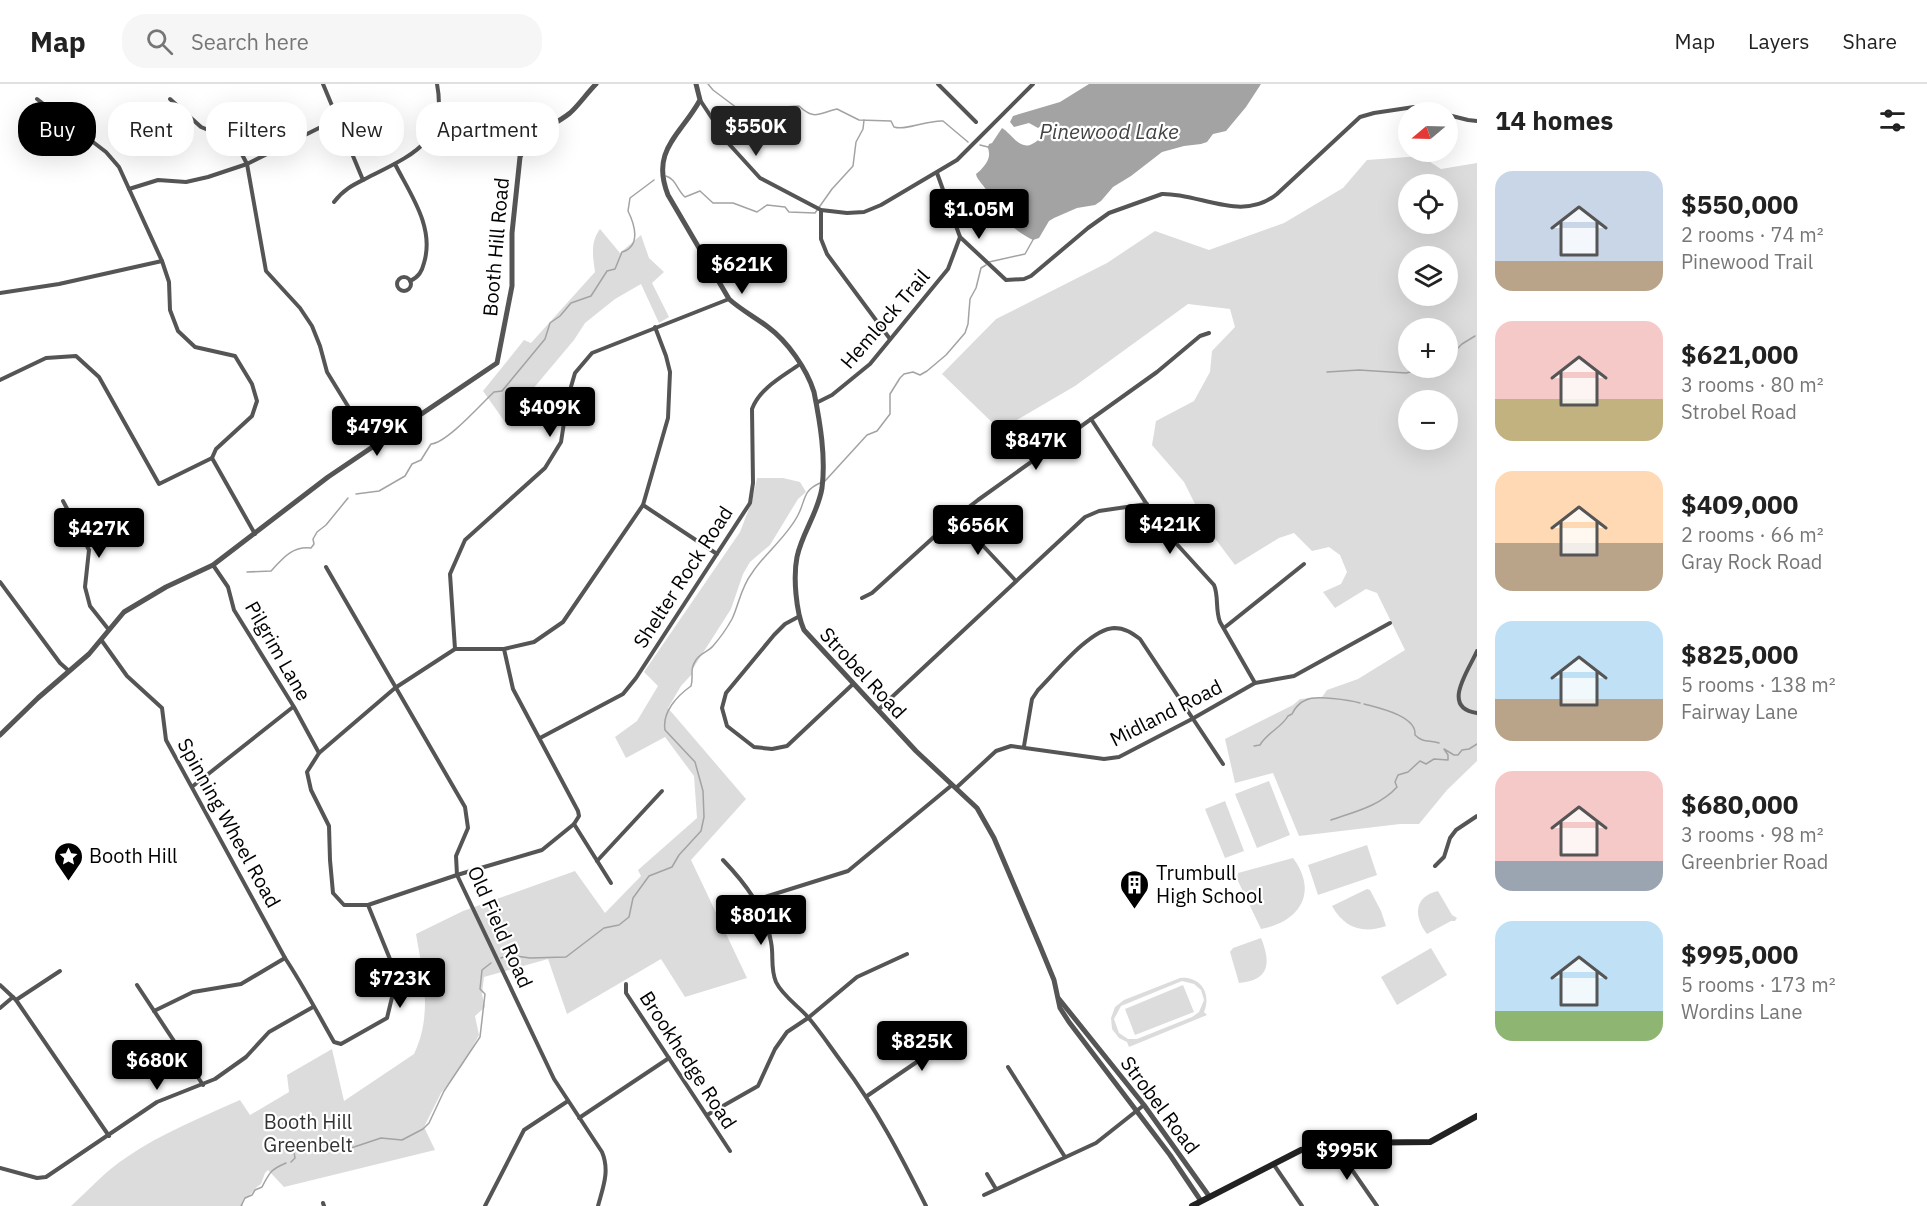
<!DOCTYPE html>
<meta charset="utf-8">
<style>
body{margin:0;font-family:"IBM Plex Sans",sans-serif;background:#f6f6f6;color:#222;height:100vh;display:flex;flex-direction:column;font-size:22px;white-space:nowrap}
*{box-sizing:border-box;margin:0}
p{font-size:20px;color:#767676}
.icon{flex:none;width:33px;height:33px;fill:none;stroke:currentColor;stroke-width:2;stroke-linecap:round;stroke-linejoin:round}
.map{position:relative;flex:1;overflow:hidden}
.details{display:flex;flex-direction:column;background:#fff;width:450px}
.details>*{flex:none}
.top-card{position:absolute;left:18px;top:18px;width:570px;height:54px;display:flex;gap:12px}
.needle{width:39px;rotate:251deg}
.controls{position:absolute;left:1398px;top:18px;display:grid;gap:12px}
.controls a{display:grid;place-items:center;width:60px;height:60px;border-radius:50%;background:#fff;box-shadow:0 6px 24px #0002;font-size:30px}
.price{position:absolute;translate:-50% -51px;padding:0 14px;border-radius:6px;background:#000;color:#fff;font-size:20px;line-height:39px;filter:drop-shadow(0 2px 3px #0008)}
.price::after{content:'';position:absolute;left:50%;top:36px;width:18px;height:14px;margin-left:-9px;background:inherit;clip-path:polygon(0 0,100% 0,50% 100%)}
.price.active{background:#222;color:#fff}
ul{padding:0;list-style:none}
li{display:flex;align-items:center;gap:18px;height:150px;padding:0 18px}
li span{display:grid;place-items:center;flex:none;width:168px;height:120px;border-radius:18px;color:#555}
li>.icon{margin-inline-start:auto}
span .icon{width:72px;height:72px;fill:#fffc;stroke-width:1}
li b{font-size:26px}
h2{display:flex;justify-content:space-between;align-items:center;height:72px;padding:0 18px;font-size:26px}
.pill{padding:0 21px;border-radius:24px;background:#fff;box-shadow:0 6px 24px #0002;font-size:21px;line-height:54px}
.pill.active{background:#000;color:#fff}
header{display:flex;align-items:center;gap:36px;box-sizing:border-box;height:84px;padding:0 30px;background:#fff;border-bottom:2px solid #e0e0e0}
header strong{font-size:28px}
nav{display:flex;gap:33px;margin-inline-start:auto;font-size:21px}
.search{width:420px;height:54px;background:#f6f6f6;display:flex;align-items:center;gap:15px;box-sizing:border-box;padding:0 21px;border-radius:24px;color:#767676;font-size:22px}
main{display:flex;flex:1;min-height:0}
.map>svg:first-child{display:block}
.green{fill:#dcdcdc;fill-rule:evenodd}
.water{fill:#a3a3a3}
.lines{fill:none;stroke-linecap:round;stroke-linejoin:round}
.stream{stroke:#a3a3a3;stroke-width:1.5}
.minor{stroke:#555;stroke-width:4}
.tertiary{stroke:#555;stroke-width:5}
.secondary{stroke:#222;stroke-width:6}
.labels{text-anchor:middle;stroke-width:4.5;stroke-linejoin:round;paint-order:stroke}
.street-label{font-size:20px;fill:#000;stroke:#fff}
.poi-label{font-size:20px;fill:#000;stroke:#fff;text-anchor:start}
.park-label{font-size:20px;fill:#333;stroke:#fff}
.water-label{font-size:21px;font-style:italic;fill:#444;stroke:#fff}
</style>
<header>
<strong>Map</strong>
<div class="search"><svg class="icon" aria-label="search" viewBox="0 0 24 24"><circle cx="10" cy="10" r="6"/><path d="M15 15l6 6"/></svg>Search here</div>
<nav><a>Map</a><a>Layers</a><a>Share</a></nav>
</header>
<main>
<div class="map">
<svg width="1477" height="1122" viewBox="0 0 1477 1122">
<rect width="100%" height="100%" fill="#fff"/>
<g class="green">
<path d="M1421,72L1441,85L1477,79V677L1447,706L1419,740H1400L1299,752L1273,689L1235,699L1225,655L1293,621L1300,615L1322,613L1327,606L1358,595L1405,566L1377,509L1366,505L1335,524L1323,508L1341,500L1347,488L1340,471L1329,463L1312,467L1294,449L1279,454L1235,481L1207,444L1184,398L1152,361L1156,337L1194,317L1210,288L1212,267L1235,243L1230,225L1188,220L1075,302L1000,346L942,290L996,235L1107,179L1155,147L1209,166L1284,139L1343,104L1367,76ZM1408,100H1448V140H1408ZM1408,172H1448V212H1408ZM1408,244H1448V284H1408ZM1408,316H1448V356H1408Z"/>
<path d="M600,145L620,169L641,151L649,174L664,188L652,199L669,233L659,239L641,200L615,215L585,239L574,256L505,338L483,307L524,256L531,259L595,188C593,173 590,158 600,145Z"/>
<path d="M757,394H783L800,398L806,408L798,415L770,461L750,478L743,490L731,525L692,586V590L681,602L668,624L746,715L691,776L747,894L685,913L661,875L567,930L548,875L484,893L482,910L485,923L475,932L479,951L463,980L441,1009L424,1043L435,1066L284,1103L268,1086L265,1089L261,1100C253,1105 251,1112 243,1116V1122H71C89,1106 106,1086 127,1073C162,1049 202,1033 240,1016L250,1031L289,1008L287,991L332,965L344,1017L414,970C433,930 423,891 416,850L463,827L575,787L605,829L641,792L638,786L697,734L694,692L665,653L626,674L615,653L637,637L658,602L644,588L740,448L752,417Z"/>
<path d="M1269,697L1290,751L1257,764L1235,710Z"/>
<path d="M1225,717L1244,767L1225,774L1205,725Z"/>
<path d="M1367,761L1377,791L1318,811L1308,781Z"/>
<path d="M1293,774C1319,809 1299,838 1261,845L1237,795L1238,789Z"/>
<path d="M1367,805L1370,806L1381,827L1386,842C1363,850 1344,844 1332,822Z"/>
<path d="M1438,807L1452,831L1457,834L1455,837H1451L1427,850C1414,833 1413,813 1438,807Z"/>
<path d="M1261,854C1271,879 1270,896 1239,899L1230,868L1233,864Z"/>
<path d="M1431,864L1447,891L1397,921L1381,893Z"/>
<path d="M1180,894C1200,892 1212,909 1204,928L1207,931L1129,963L1127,958L1119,954L1112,945L1111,934L1115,923L1124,916ZM1182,897L1194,900L1201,906L1204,916L1199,928L1192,933L1137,955H1128L1119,949L1114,935L1121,922Z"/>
<path d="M1183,901L1194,928L1135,951L1125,925Z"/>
</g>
<path class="water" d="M1089,0H1261L1246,23L1226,47L1213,50L1207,58L1201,60L1184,62L1162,68L1131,92L1113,103L1101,117L1095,121L1077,124L1054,134L1049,137L1039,154L1033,156C1019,149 998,133 989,119C987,115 988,110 986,106C983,100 977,96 976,90C982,85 990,77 989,69C988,59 986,69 989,60L992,59L1002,44C1011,49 1020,67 1032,60C1039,57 1042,51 1049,47L1052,48L1057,56H1061L1060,44L1056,43L1052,38L1044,39L1038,44L1029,39L1014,43L1010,38L1013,32L1060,18Z"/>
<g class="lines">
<g class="stream">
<path d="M708,0L713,6L741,27L747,29L770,24L799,22C815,37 819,29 837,25L859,36L891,37L894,43C906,47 927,36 943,37L968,58"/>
<path d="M980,61L988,63"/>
<path d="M666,92C676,95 677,106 685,113L700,107L713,119H733L757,128L767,121L785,123L789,128L815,129L832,105L853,82L856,58L863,45L864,36"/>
<path d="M989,178L1025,170L1034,154"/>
<path d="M1448,274L1462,260L1475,252"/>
<path d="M1327,288L1359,286L1406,289L1428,284"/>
<path d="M825,397L867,351L877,347L890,330V310L900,294L904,290L913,288L920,291L927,287L946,271L965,249L968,240L970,215L976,204L981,184L986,181"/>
<path d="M356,410L379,407L405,392L412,380L421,376L431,360C447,359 481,320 494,308L502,307L545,255L550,239L560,232L571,219L591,212L607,187L615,185L622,168C642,162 634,139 628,127L630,114L654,96"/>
<path d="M247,488L271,487C283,474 292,462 311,464L314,460L313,455L317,448L326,441L348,414"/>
<path d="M1364,620C1379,624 1417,632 1415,651C1423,659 1429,656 1439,659"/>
<path d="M1254,662L1260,661C1267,649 1282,643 1288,632L1292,630C1294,625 1300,618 1306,616C1315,611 1350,616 1360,619"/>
<path d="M1331,736C1354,728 1380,722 1397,703L1395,698L1398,691L1408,688L1420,677L1426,680L1434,675L1448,676V671L1444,665L1454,671H1458L1462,666L1469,665L1477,660"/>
<path d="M501,874L509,871L530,874L566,873L604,844L619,841L629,833L633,814L649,792L672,783L679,771L701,747L704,733L703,707L695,678L665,646C662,628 677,612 691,602C694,592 689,586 696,576C700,569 708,568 713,562C720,554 727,544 732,535C739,520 741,503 752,489C765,469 787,453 798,431C806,416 802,407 820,399"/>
<path d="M291,1078L295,1074L294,1068C307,1062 320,1062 333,1056L348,1065L381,1054L402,1056L423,1045L429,1039L444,1007L480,953L485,910L480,905L482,886L491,879"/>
<path d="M241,1122L245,1114L252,1111L255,1106L262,1103C270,1088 270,1086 286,1079"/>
</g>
<g class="minor">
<path d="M323,0L363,96"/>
<path d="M938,0L976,38"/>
<path d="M37,15L106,68L119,83L162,177L169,198L170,226L178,247L195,263L235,272L252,300L257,317L252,332L216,365L212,374"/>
<path d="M170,15L201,43L235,57L247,80L266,187L300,224L312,242L320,262L327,288L373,363"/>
<path d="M700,16L729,60L760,94L821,126L847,129L864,128L881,121L957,76L1033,0"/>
<path d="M1448,31L1468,36L1477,37"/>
<path d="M395,80C410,110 435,143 424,179C422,187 419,193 410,197"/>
<path d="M129,105L158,96L186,98L208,93L247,80L337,35"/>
<path d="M334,118C344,105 353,101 367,94C412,71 448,58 437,0"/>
<path d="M821,126V155L827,170L890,255"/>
<path d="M960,153L1006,196L1024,195L1031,192L1088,144L1109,129L1162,110C1200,109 1242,139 1277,110L1360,33L1374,29L1414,23L1438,28"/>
<circle cx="404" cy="200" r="7"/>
<path d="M0,209L59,200L162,177"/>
<path d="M0,296L46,274L76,272L99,293L159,400L212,374L255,450"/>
<path d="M816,319L832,311L870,280L948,185L960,153L937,89"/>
<path d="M1091,335L1163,445L1214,501C1219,513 1215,525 1220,538L1255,599"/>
<path d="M63,417L89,466L85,503L90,522L109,546"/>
<path d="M643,421L717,470"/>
<path d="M956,433L1016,497"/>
<path d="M213,481L228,503L234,526L294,623L319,669"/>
<path d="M326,483L465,723L468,744L456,772L457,791L554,995L602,1068C610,1087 603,1103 598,1122"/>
<path d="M0,498L60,579L69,587"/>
<path d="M862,514L872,509L956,433L978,416L1157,288L1200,252L1209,249"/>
<path d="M798,533L785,540L774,551L726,609L722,624L727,642L754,663L772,665L787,662L853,600"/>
<path d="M1224,544L1304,480"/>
<path d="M102,557L127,592L162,624L166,656L285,874C303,901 318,930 334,958L341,960L387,934L395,901L394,885L368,821"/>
<path d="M455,565L450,490L465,456L545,384L561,358L568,313L575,289L592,269L729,215"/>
<path d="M504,565L513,605L578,727L579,732L574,740L542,766L457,791L368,821H344L333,809L330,776L329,742L311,706L307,688L319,669L395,604L455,565H504L534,558L563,538L643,421L668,334L670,288L666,272L655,243"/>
<path d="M1477,567C1469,586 1440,624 1477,629"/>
<path d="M878,626L1085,433L1099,427L1147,420"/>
<path d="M540,654L623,610L636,594L750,419L753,399L752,325C760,304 782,293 800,280"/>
<path d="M1024,662L1032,615L1038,606C1055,589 1090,545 1114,544C1125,544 1132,549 1140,555L1223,680"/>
<path d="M193,702L293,623"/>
<path d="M956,704L996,667L1011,662L1104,675L1119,673L1192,635L1255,599L1294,592L1390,539"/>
<path d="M574,740L611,799"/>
<path d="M723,776C745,799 766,826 771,858C774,872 770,884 776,898C782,911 798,922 807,932C820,947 831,964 843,980C876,1024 901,1072 926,1122"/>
<path d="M597,777L662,707"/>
<path d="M1435,782L1444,773L1450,754L1456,746L1477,732"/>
<path d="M755,816L848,787L952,701"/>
<path d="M626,900V909L730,1067"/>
<path d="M0,901L16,916L109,1052"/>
<path d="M137,901L203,1001"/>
<path d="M16,916L60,887"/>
<path d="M0,924L13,913"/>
<path d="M154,927L193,908L241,900L285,874"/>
<path d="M1008,983L1065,1073"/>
<path d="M867,1012L965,945"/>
<path d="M707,1031L758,1002L775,965L787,948L808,934L857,893L907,870"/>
<path d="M579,1034L669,974"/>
<path d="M1334,1060L1377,1122"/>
<path d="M1274,1081L1302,1122"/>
<path d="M0,1084L37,1094L46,1093L157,1018L215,995L246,973L269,948L313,923"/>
<path d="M987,1090L996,1105"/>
<path d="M984,1111L1096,1059L1144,1021"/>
<path d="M323,1119L324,1122"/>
<path d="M485,1122L524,1046L568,1017"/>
</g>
<g class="tertiary">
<path d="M696,0L700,16C681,51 650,66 668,111L729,215C741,226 755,233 768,243C787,257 807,285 814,308C820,338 826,373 822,404C818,429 802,449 797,473C793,493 796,528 804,546L916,667L977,724L994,754L1040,862L1054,896L1060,924L1069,938L1170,1071L1201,1117"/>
<path d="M0,651L38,614L89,570L124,528L166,503L213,481L328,393L497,279L512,202V149L520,73C530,47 550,45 570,29C579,21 587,9 596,0"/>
<path d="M1059,915L1144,1021L1209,1112"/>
</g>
<path class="secondary" d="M1192,1122L1301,1066L1334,1059L1430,1058L1477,1032"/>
</g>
<defs>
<symbol id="sight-pin" viewBox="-11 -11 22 30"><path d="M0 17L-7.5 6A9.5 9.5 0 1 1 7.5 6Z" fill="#000" stroke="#fff"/><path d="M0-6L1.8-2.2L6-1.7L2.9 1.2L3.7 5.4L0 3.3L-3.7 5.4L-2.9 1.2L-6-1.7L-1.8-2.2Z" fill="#fff"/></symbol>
<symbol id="building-pin" viewBox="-11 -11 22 30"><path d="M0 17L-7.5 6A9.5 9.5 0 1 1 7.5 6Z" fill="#000" stroke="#fff"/><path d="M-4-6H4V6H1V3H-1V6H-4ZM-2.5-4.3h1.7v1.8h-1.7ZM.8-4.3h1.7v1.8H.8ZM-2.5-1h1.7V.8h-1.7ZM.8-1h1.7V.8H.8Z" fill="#fff"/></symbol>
</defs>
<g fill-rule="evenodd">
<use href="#sight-pin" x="52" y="756" width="33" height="45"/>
<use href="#building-pin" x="1118" y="784" width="33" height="45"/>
</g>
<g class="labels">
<g class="street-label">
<text transform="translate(496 163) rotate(-85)" y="7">Booth Hill Road</text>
<text transform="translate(885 235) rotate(-49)" y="7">Hemlock Trail</text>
<text transform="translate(683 493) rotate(-57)" y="7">Shelter Rock Road</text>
<text transform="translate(278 567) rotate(60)" y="7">Pilgrim Lane</text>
<text transform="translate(863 589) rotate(47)" y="7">Strobel Road</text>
<text transform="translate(1166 629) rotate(-27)" y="7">Midland Road</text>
<text transform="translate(229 739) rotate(61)" y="7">Spinning Wheel Road</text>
<text transform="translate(500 843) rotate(66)" y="7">Old Field Road</text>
<text transform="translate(688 976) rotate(57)" y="7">Brookhedge Road</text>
<text transform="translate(1160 1021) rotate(53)" y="7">Strobel Road</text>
</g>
<g class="poi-label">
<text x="89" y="779">Booth Hill</text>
<text x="1156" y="796">Trumbull<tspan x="1156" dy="23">High School</tspan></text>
</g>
<g class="park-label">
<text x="308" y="1045">Booth Hill<tspan x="308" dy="23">Greenbelt</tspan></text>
</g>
<g class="water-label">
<text x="1109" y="55">Pinewood Lake</text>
</g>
</g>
</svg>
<div class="controls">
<a><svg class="needle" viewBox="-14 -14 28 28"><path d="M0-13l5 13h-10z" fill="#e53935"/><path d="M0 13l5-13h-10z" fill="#767676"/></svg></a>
<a><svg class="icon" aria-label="locate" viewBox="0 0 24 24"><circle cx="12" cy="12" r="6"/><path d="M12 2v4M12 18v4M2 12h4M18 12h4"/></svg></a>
<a><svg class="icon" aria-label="layers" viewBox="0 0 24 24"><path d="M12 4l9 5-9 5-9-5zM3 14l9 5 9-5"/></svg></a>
<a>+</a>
<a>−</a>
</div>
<b class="price active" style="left:756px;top:73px">$550K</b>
<b class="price" style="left:979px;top:156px">$1.05M</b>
<b class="price" style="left:742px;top:211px">$621K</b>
<b class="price" style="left:550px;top:354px">$409K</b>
<b class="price" style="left:377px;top:373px">$479K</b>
<b class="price" style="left:1036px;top:387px">$847K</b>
<b class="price" style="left:1170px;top:471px">$421K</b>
<b class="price" style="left:978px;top:472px">$656K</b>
<b class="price" style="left:99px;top:475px">$427K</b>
<b class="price" style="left:761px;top:862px">$801K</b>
<b class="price" style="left:400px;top:925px">$723K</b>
<b class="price" style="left:922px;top:988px">$825K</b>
<b class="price" style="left:157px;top:1007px">$680K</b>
<b class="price" style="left:1347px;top:1097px">$995K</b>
<div class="top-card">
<a class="pill active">Buy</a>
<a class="pill">Rent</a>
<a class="pill">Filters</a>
<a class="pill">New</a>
<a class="pill">Apartment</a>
</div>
</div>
<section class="details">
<h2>14 homes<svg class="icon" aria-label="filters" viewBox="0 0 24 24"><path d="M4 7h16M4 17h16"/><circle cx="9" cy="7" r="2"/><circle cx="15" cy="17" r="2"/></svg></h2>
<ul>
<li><span style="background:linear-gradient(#c9d6e8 75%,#b9a48a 0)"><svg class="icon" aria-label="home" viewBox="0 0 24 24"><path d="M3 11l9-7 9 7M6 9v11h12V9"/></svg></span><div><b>$550,000</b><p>2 rooms · 74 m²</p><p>Pinewood Trail</p></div></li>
<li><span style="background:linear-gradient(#f6c9c9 65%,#c2b280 0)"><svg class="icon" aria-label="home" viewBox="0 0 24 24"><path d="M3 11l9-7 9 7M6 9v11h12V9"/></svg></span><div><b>$621,000</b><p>3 rooms · 80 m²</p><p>Strobel Road</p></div></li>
<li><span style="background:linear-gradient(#ffd9b3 60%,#b9a48a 0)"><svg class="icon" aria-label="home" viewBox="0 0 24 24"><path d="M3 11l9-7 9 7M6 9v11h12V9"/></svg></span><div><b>$409,000</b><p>2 rooms · 66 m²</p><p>Gray Rock Road</p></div></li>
<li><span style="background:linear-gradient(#bfe0f5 65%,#b9a48a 0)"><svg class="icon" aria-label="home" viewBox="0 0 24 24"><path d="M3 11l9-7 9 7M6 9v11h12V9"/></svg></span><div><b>$825,000</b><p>5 rooms · 138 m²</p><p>Fairway Lane</p></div></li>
<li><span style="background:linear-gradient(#f6c9c9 75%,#9aa5b1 0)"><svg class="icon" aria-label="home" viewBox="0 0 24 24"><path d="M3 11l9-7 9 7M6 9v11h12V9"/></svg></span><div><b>$680,000</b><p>3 rooms · 98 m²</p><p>Greenbrier Road</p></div></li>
<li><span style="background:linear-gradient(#bfe0f5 75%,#8fb573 0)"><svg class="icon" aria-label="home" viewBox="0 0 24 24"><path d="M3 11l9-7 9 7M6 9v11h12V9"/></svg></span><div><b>$995,000</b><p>5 rooms · 173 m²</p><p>Wordins Lane</p></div></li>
</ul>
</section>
</main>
